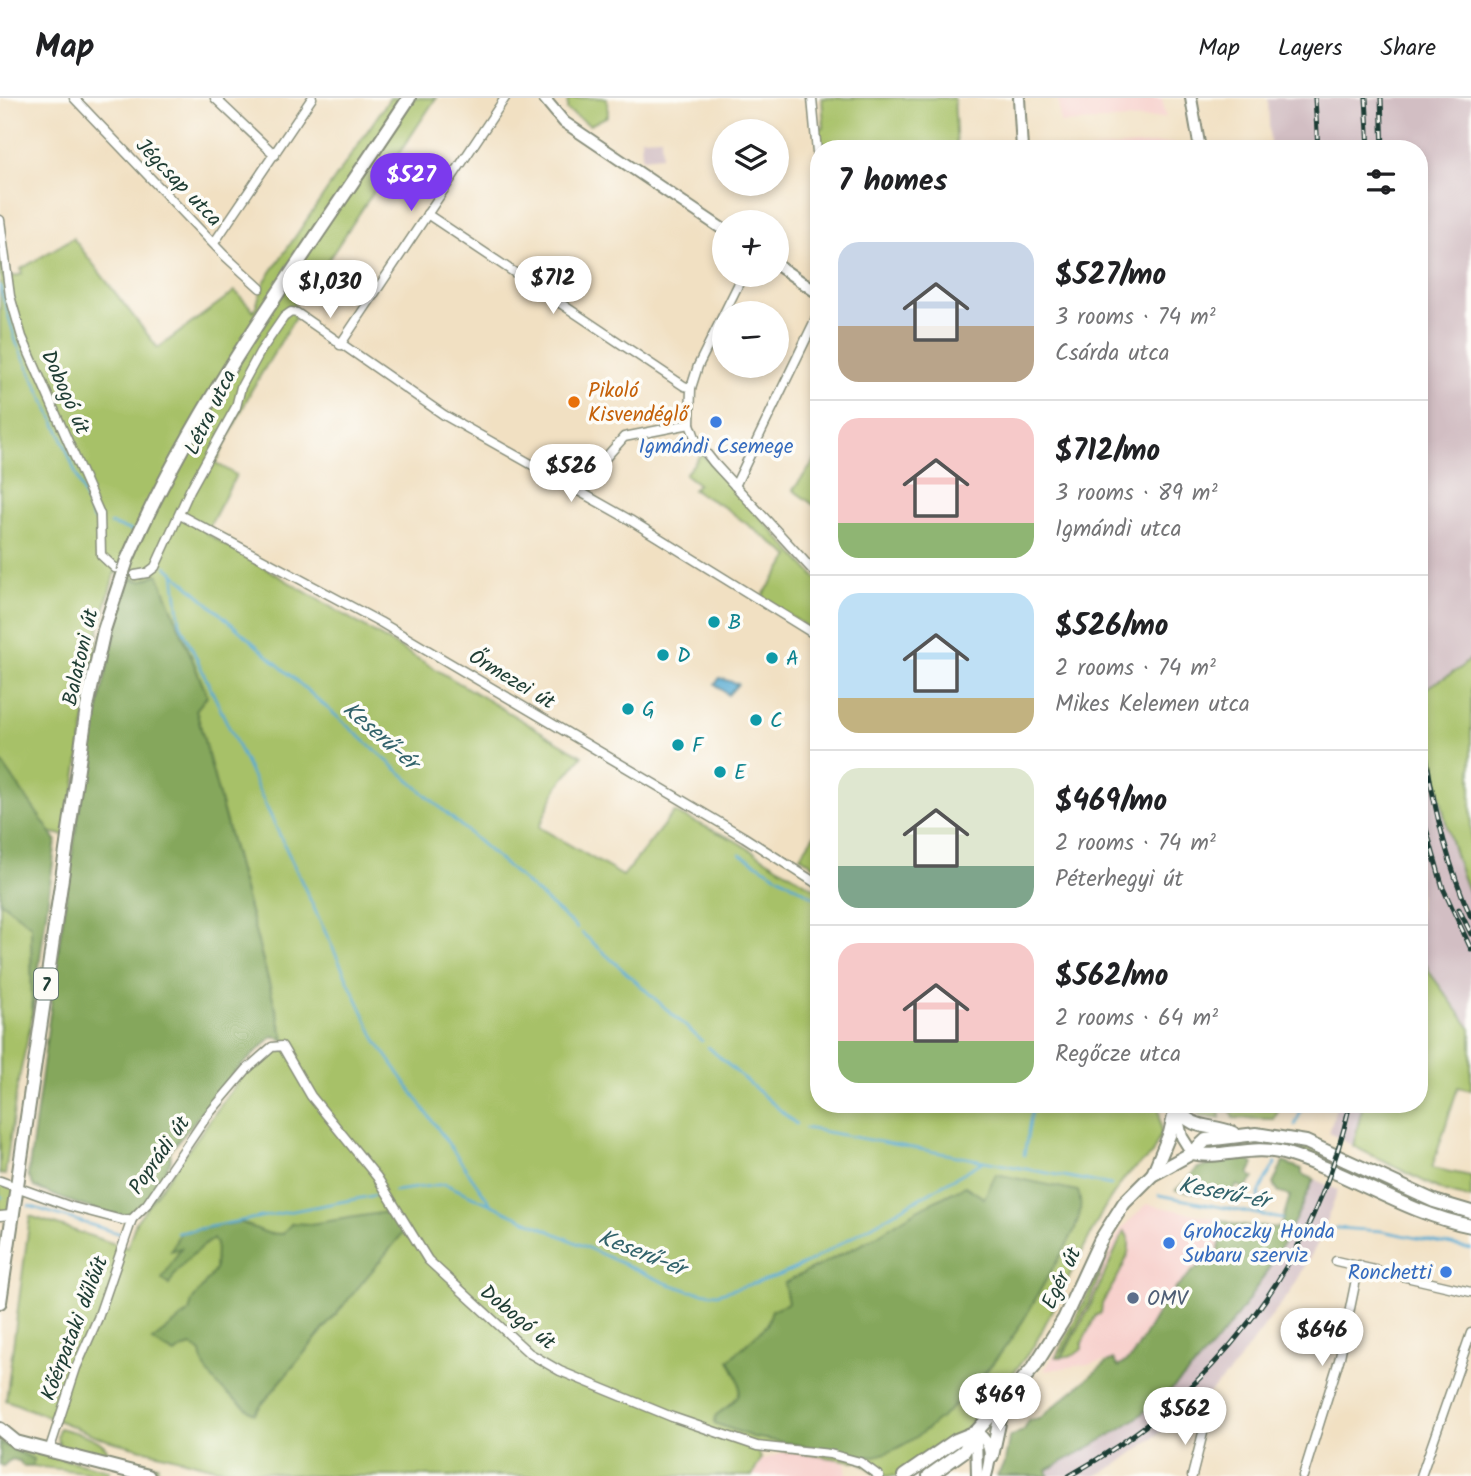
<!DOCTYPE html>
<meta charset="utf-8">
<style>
body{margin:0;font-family:Kalam,sans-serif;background:#f2f2f2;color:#202124;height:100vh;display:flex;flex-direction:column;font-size:26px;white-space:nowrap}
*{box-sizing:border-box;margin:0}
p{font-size:23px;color:#757577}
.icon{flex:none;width:38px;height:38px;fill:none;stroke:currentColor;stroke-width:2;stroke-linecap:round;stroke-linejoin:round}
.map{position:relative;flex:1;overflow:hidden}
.drawer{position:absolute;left:810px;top:42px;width:618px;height:973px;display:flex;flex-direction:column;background:#fff;border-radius:28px;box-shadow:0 4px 10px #0003}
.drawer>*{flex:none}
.controls{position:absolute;left:712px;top:21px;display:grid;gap:14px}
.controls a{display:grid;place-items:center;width:77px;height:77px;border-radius:50%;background:#fff;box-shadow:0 4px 10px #0003;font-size:35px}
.price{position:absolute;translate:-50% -60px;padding:0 16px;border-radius:24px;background:#fff;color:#222;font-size:23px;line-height:46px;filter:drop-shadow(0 2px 4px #0008)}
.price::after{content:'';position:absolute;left:50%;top:42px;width:21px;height:16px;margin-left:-10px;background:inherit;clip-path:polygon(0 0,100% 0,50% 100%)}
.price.on{background:#7c3aed;color:#fff}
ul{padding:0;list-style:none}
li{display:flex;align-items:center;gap:21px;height:175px;padding:0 28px}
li+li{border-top:2px solid #e0e0e0}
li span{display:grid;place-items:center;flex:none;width:196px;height:140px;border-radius:21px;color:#555}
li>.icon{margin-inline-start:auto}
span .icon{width:84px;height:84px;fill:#fffc;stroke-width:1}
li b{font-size:30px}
h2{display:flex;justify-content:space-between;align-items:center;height:84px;padding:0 28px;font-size:30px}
header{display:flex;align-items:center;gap:42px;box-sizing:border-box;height:98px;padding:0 35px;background:#fff;border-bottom:2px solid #e0e0e0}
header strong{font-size:33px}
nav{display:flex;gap:38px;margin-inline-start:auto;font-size:24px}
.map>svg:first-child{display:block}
.built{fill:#f7d0cc}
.industrial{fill:#d2bec3}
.green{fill:#a7c167;stroke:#637f4e;stroke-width:2}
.forest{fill:#85a75c;stroke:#527248;stroke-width:2}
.water{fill:#56aad2;stroke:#3a7483;stroke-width:2}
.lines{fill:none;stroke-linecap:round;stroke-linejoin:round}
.stream{stroke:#56aad2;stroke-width:2.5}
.pedestrian-casing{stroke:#888e7b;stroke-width:10}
.minor-casing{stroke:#888e7b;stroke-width:11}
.tertiary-casing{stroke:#888e7b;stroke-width:14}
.primary-casing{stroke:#888e7b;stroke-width:16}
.pedestrian{stroke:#fff;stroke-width:6}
.minor{stroke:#fff;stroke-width:8}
.tertiary{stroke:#fff;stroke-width:10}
.primary{stroke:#fff;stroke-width:12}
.rail-casing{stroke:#1f3d34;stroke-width:5}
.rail{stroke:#fdfcf7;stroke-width:2.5;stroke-dasharray:8;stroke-linecap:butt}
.primary-bridge-casing{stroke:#888e7b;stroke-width:16;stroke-linecap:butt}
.primary-bridge{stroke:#fff;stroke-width:12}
.food-dot{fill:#e8710a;stroke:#fdfcf7;stroke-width:2.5}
.shop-dot{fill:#3f7fe0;stroke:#fdfcf7;stroke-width:2.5}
.culture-dot{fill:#0f9aa8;stroke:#fdfcf7;stroke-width:2.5}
.service-dot{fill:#5c6f8a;stroke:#fdfcf7;stroke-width:2.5}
.labels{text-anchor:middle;stroke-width:7;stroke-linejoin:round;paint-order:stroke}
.shield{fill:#fdfcf7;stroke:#62766e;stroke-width:2}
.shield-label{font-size:19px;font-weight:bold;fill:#1f3d34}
.street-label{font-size:21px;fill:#1f3d34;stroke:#fdfcf7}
.food-label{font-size:21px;fill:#c56008;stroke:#fdfcf7;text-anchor:start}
.shop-label{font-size:21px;fill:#366cbe;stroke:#fdfcf7}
.culture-label{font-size:21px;fill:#0d838f;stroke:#fdfcf7;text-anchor:start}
.service-label{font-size:21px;fill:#4e5e75;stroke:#fdfcf7;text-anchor:start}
.water-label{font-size:23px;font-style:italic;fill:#32636b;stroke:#fdfcf7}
</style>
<header>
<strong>Map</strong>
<nav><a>Map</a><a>Layers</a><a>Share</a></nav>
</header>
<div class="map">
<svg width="1471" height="1378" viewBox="0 0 1471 1378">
<rect width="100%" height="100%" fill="#fdfcf7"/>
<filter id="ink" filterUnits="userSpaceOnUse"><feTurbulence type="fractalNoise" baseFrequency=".0143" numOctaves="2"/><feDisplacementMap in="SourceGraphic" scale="14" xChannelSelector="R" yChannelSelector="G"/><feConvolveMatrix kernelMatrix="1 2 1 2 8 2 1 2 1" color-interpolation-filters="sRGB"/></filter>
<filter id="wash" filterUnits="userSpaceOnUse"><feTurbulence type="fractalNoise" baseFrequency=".00686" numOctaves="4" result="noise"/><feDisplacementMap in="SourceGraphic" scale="28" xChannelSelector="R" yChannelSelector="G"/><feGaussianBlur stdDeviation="1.57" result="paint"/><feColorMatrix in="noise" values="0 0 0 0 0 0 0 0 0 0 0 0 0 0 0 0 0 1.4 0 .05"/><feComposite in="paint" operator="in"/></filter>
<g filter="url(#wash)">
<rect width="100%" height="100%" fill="#f1e0c2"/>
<g class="built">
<path d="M1058,0H1162L1166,19L1060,25Z"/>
<path d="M1173,45L1175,51H1086L1154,46Z"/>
<path d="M1147,1106L1222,1122L1215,1131V1137L1222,1139L1218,1154L1190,1172L1186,1181L1175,1192L1179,1201L1144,1235L1132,1259L1118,1269L1113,1262L1044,1273L1073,1227L1121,1131Z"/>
<path d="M790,1352L845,1364L847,1378H754L762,1362Z"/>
</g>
<g class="industrial">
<path d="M1268,0H1471V560L1459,571L1425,591L1435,683L1455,757L1471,800V931L1430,875L1419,853V51H1270Z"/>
<path d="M661,39L662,58L642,60L641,40Z"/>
<path d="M1337,1006H1363L1353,1048L1329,1035Z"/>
<path d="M1314,1081L1338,1092L1318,1145L1291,1193L1230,1274L1196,1308L1118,1366L1096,1378H1049L1047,1372L1102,1343L1164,1298L1206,1256L1235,1222L1280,1154Z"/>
</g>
<g class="green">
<path d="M390,0H436L319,176L315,174L294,203L295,220L251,293L216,365L236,377L206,435L582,658L558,688L539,729L623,778L674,714L734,742L819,793V1006H1159L1161,1036L1152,1056L1125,1079L1103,1112L1035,1246L1005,1286L956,1342L901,1378H879L860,1364L757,1349L761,1361L752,1378H312L215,1370L107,1342L6,1302L30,1118L127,1150L136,1124L247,971L272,949L287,952L196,612L207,598L158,476L142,483L115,474L100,527L67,738L49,734L0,662V132L4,181L22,176L21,171L73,140L158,250L235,193L254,213L265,183Z"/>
<path d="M568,0H607L608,18L590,27L567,12Z"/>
<path d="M822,0H954L957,51H819L817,31L824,29Z"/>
<path d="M702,356L819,483V536L761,500L790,458L724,409L693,392L698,386L685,376Z"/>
<path d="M819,357V405L814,407L793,392Z"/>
<path d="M1471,560V800C1442,733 1433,662 1425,591L1459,571Z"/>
<path d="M819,730V771L800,758Z"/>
<path d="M0,803L31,827L32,921L17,989L5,1077L0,1076Z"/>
<path d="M1419,853L1430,875L1471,931V992L1458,989L1432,1070L1471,1078V1101L1443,1093L1353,1048L1363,1006H1419Z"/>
<path d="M1193,1006H1218L1220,1020L1200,1018Z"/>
<path d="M1229,1006L1275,1009L1282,1006L1274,1021L1233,1020Z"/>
<path d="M1257,1041L1299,1048L1322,1056L1320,1062C1283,1047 1252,1042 1213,1049L1214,1047Z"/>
<path d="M1347,1067L1426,1106L1471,1120V1122L1399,1099L1345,1073Z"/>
<path d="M0,1083L15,1088L11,1117L0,1120Z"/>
<path d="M1124,1133C1141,1150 1111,1188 1102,1206L1101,1215L1096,1217L1082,1245V1251L1074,1257L1062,1259L1088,1213Z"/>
<path d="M1108,1156L1088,1207L1060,1259H1056Z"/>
<path d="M59,1330C77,1335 112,1340 110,1364L60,1349L57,1338Z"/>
<path d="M0,1339L25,1352L109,1372L108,1377L32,1368L33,1361L0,1345Z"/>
<path d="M125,1360L158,1367L157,1372L178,1378L119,1366Z"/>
</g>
<g class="forest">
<path d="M158,476L207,598L196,612L284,942L273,938L234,975L170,1053L171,1062C163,1077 151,1109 134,1115C113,1123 55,1098 34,1089L28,1077C57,878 74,675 130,481L142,483Z"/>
<path d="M0,662L56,742L32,921L31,827L0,803Z"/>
<path d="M1236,1061H1247L1254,1066L1249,1076L1254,1080L1245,1091L1237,1087L1230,1099L1176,1092L1198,1070Z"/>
<path d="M1283,1064L1302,1071V1076L1314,1081C1274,1174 1217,1261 1135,1321C1107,1341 1077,1356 1047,1372L1049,1378H997L1005,1364L1009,1340L1024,1332L1029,1322L1039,1321L1107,1264L1113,1261L1118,1269L1132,1259L1163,1206L1179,1201L1174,1192C1190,1178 1188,1173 1208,1163L1211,1154H1218L1222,1139L1215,1137L1222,1122L1236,1127L1280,1130L1290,1098L1280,1095L1273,1086Z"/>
<path d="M996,1076L1078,1093C1088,1121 1064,1150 1050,1175C1040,1192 1031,1210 1021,1226C994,1270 920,1356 867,1359L753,1339L714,1325L716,1317C745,1297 745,1292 729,1262L767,1227L772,1212L788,1205L784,1185L868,1143L917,1112L965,1088L984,1100Z"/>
<path d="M387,1114L403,1135L254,1316C232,1299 204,1283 201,1255L192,1248L181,1251L175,1256L152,1243L189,1214L192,1203L215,1172L216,1146L213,1141C196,1152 177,1169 169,1187L162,1181L181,1150L171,1153L180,1134L240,1124L267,1135L282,1136L292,1125L310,1126Z"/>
<path d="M0,1345L33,1361L32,1368H23L19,1363L11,1361L3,1368L0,1366Z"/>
</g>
<path class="water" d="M720,580L738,586L728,597L715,586Z"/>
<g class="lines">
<g class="stream">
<path d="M0,188L16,244L61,337L93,421L97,423"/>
<path d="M110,426L133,433"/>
<path d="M166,468L577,830"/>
<path d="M174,475L180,525L377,944L490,1105"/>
<path d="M740,756L819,802"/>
<path d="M582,835L702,943"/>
<path d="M708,949L796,1026"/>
<path d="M1295,1027L1304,1006"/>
<path d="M805,1030L984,1063"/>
<path d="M1024,1057L1033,1006"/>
<path d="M394,1093L445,1086L666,1185L690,1193L717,1196L778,1178L807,1165L984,1063L1111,1087"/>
<path d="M1159,1097L1282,1121"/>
<path d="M0,1099H2"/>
<path d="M29,1108L121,1136"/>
<path d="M1262,1117C1249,1101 1268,1080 1276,1064"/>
<path d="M1336,1130L1382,1133L1471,1151"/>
<path d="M177,1135L382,1096"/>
</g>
</g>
</g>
<g filter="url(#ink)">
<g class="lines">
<defs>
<path id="pedestrian" d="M815,183L819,176"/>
<g id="minor">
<path d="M74,0L224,157L260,190"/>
<path d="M215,0L275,57"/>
<path d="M812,0L819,76"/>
<path d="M427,116L684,288L691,290"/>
<path d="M0,122L10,198L22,239L100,416L101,457L115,470"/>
<path d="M214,145L312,0"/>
<path d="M743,177L698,268L691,290L690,326L696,342L714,365L819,479"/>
<path d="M340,247L505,0"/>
<path d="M735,388L819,214"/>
<path d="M577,392L624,339L690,326"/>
<path d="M180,417L380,524L744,739L819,787"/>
<path d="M135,477L147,475L155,469L190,392L236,309L241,289L260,254L284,219L291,214L297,215L444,317L630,422L819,539"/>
<path d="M0,1083L69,1108L122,1122L132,1121L147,1106L207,1018L247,971L272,949L282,948L311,998L377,1079L428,1162L529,1255L560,1273L672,1319L757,1348L830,1356L860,1364L879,1378"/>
<path d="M0,1118L11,1117"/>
<path d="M1336,1163L1471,1194"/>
<path d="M49,1353L76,1270L98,1220L132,1121"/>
<path d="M1192,1378L1205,1327"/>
<path d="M1303,1378L1340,1259L1359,1167"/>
<path d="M1421,1378L1471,1235"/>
</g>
<g id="tertiary">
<path d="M544,0L564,24L724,132"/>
<path d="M1019,0L1022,51"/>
<path d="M1191,0L1200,51"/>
<path d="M777,167L819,196"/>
<path d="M1176,1012L1182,1039L1192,1055"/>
<path d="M976,1334C994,1346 991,1360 986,1378"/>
<path d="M976,1334L977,1378"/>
</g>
<g id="primary">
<path d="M127,462C197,299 312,148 409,0"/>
<path d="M1176,1010C1196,1034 1208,1025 1233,1035"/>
<path d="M1192,1055C1222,1062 1251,1045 1287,1056C1350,1075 1405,1115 1471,1128"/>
<path d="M1153,1076L1170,1035L1176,1010"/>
<path d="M0,1204L87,609L104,532L123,474"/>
<path d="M0,1331L16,1344L148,1378"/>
<path d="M992,1358L1003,1307"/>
<path d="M904,1378L956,1342L976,1334"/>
<path d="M929,1378L964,1353L976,1334L1034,1269L1064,1221L1100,1143L1124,1105L1152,1077L1192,1055L1206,1042L1256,1036L1306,1044L1434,1103L1471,1114"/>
</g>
</defs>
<use href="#pedestrian" class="pedestrian-casing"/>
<use href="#minor" class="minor-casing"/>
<use href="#tertiary" class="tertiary-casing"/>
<use href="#primary" class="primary-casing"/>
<use href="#pedestrian" class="pedestrian"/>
<use href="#minor" class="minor"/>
<use href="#tertiary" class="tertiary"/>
<use href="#primary" class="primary"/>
<defs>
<g id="rail">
<path d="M1315,0L1318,51"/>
<path d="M1366,0L1369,51"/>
<path d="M1381,0L1383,51"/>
<path d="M1419,587C1424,667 1438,745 1471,819"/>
<path d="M1419,706L1443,790L1471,851"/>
<path d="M1459,811L1471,836"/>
<path d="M1069,1378C1213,1298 1314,1168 1350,1006"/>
</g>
</defs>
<use href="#rail" class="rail-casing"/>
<use href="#rail" class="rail"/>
<defs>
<path id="primary-bridge" d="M123,474L127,462"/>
</defs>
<use href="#primary-bridge" class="primary-bridge-casing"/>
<use href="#primary-bridge" class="primary-bridge"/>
</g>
</g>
<circle class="food-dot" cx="574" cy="304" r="7"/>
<g class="shop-dot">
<circle cx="716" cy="324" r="7"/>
<circle cx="1169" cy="1145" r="7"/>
<circle cx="1446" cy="1174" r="7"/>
</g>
<g class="culture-dot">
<circle cx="714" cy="524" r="7"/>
<circle cx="663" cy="557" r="7"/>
<circle cx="772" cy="560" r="7"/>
<circle cx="628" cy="611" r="7"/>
<circle cx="756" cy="622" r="7"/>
<circle cx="678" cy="647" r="7"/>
<circle cx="720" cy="674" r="7"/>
</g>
<circle class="service-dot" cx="1133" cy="1200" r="7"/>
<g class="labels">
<rect class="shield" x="34" y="870.5" width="24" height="31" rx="5"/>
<g class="shield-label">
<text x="46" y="893">7</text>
</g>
<g class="street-label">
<text transform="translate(179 84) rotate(46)" y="7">Jégcsap utca</text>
<text transform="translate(66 294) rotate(66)" y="7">Dobogó út</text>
<text transform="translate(210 314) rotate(-64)" y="7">Létra utca</text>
<text transform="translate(80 559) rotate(-77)" y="7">Balatoni út</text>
<text transform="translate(512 581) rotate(31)" y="7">Őrmezei út</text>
<text transform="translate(159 1057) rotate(-55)" y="7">Poprádi út</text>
<text transform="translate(1061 1180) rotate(-65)" y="7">Egér út</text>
<text transform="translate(518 1219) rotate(39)" y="7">Dobogó út</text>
<text transform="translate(74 1230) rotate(-69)" y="7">Kőérpataki dűlőút</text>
</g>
<g class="food-label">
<text x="588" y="299">Pikoló<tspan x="588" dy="24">Kisvendéglő</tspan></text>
</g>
<g class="shop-label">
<text x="716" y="355">Igmándi Csemege</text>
<text x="1183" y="1140" text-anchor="start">Grohoczky Honda<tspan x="1183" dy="24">Subaru szerviz</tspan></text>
<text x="1432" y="1181" text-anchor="end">Ronchetti</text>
</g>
<g class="culture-label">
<text x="728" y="531">B</text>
<text x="677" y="564">D</text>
<text x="786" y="567">A</text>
<text x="642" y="618">G</text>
<text x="770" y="629">C</text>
<text x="692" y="654">F</text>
<text x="734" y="681">E</text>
</g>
<g class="service-label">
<text x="1147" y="1207">OMV</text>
</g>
<g class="water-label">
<text transform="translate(381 637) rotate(41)" y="8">Keserű-ér</text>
<text transform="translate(1224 1094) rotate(11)" y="8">Keserű-ér</text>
<text transform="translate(642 1154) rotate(22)" y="8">Keserű-ér</text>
</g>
</g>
</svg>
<div class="controls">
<a><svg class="icon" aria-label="layers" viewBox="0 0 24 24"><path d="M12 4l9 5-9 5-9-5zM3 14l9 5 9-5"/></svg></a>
<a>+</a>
<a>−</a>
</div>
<b class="price on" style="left:411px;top:115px">$527</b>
<b class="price" style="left:553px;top:218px">$712</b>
<b class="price" style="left:330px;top:222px">$1,030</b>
<b class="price" style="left:571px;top:406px">$526</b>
<b class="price" style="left:1322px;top:1270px">$646</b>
<b class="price" style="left:1000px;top:1335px">$469</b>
<b class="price" style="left:1185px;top:1349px">$562</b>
<section class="drawer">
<h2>7 homes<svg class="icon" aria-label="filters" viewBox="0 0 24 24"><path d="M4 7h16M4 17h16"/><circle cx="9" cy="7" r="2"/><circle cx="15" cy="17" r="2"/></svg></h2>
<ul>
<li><span style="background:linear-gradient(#c9d6e8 60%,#b9a48a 0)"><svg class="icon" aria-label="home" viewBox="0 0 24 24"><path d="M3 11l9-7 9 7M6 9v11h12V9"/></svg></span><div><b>$527/mo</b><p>3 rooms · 74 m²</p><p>Csárda utca</p></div></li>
<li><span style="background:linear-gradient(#f6c9c9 75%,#8fb573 0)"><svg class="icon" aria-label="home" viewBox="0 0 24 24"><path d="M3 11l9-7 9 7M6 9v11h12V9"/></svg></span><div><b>$712/mo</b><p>3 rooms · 89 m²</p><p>Igmándi utca</p></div></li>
<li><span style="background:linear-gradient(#bfe0f5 75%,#c2b280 0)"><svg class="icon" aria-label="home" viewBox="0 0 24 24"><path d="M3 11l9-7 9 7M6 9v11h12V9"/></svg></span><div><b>$526/mo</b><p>2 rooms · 74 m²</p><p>Mikes Kelemen utca</p></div></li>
<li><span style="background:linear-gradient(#dfe7d0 70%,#7fa58c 0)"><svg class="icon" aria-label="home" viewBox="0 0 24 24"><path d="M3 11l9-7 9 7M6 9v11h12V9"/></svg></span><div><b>$469/mo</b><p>2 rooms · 74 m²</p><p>Péterhegyi út</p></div></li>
<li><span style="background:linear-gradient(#f6c9c9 70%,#8fb573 0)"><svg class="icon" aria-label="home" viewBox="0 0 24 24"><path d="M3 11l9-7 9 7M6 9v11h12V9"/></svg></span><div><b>$562/mo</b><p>2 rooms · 64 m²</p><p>Regőcze utca</p></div></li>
</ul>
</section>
</div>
